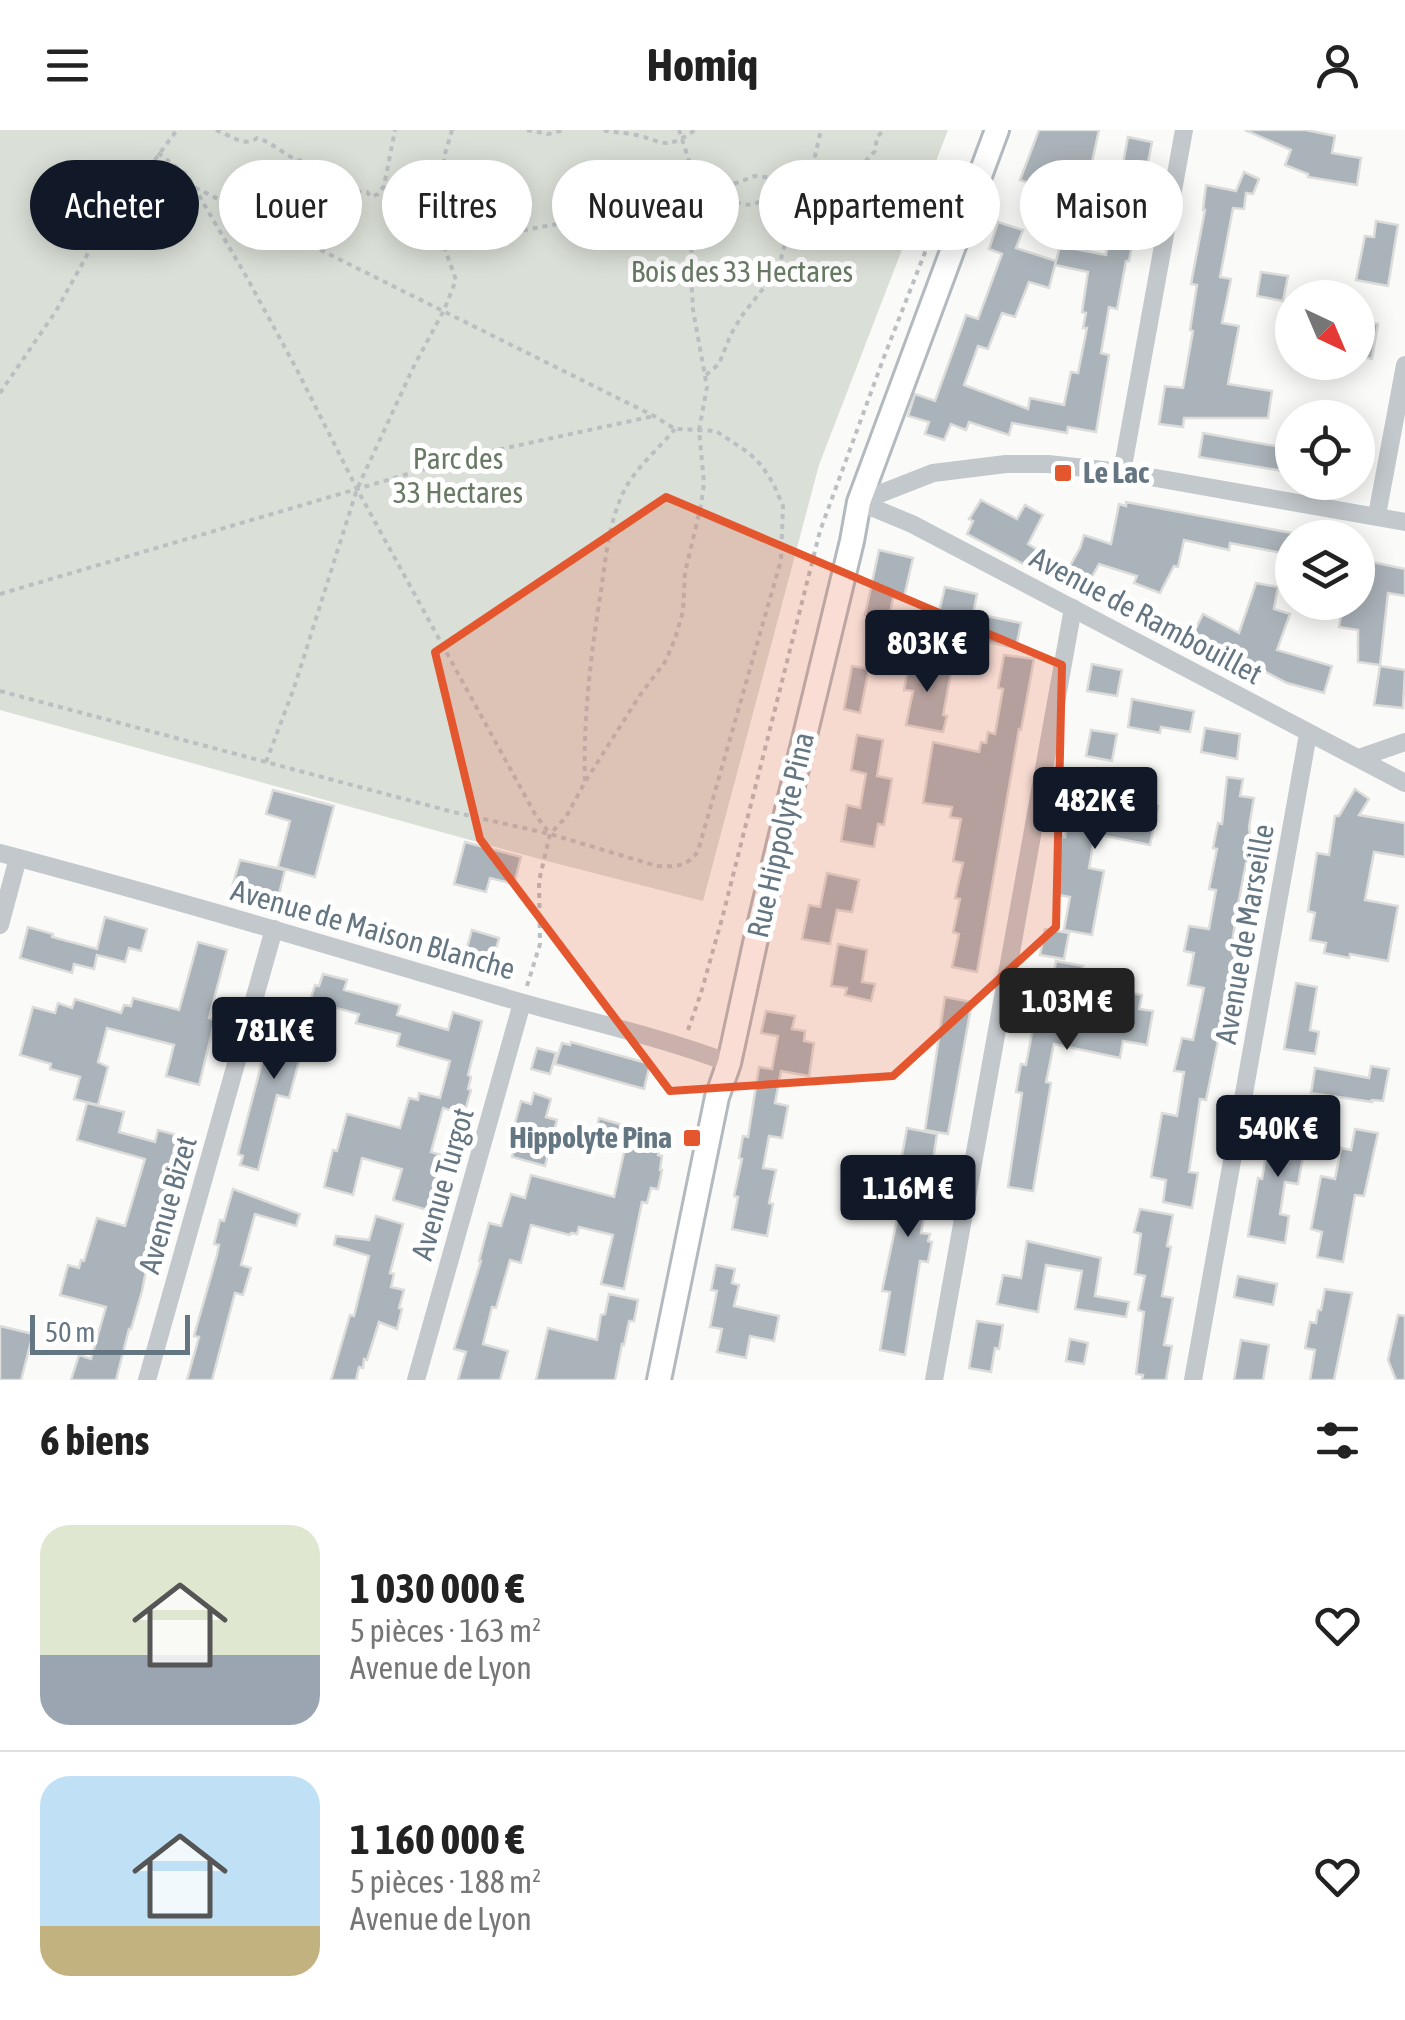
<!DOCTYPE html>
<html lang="fr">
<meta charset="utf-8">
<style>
body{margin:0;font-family:"Asap Condensed",sans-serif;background:#f6f6f6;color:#222;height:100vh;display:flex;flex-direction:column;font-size:38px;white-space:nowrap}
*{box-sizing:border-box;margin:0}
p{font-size:32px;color:#767676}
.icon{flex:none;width:55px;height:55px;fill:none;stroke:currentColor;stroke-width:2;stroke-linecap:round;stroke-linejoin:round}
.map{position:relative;height:1250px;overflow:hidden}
.panel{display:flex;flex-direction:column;background:#fff;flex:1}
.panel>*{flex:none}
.guide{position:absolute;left:30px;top:30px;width:1345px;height:90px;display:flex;gap:20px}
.needle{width:65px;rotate:136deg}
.buttons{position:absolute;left:1275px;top:150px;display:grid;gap:20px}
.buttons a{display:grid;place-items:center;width:100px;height:100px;border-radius:50%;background:#fff;box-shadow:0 5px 25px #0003;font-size:50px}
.scale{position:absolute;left:30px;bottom:25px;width:160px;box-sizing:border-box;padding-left:10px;border:5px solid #657683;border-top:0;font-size:28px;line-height:35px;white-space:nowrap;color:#657683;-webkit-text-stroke:8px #fff;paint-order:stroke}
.price{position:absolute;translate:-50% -85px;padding:0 22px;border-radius:10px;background:#111827;color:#fff;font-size:32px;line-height:65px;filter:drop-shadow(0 2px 5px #0008)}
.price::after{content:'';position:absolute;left:50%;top:60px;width:30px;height:22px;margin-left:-15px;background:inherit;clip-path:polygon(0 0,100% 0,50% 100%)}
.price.current{background:#222;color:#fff}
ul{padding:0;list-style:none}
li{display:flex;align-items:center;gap:30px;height:250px;padding:0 40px}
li+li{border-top:2px solid #e0e0e0}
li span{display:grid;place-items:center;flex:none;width:280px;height:200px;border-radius:30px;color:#555}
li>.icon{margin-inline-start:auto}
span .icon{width:120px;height:120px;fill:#fffc;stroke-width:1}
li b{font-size:42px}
h2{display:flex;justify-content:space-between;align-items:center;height:120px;padding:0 40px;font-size:42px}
.pill{padding:0 35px;border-radius:45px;background:#fff;box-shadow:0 5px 25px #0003;font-size:35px;line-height:90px}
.pill.current{background:#111827;color:#fff}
header{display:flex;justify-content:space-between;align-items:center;height:130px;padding:0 40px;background:#fff;font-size:45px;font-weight:700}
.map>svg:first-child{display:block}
.green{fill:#dadfd7}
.building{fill:#aab3b9;stroke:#dcdcda;stroke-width:2.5}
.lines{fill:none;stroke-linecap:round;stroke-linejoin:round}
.secondary-casing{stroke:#b3babf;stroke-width:28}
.path{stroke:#bbbfc2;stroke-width:4;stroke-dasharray:5 5;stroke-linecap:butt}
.minor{stroke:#c3c8cc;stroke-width:18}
.secondary{stroke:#fff;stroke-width:22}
.marked{fill:#e4572e;fill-opacity:0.2;stroke:#e4572e;stroke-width:8;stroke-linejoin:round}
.poi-dot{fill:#e4572e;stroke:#fff;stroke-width:4}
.labels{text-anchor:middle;stroke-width:10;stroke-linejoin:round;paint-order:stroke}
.park-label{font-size:30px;fill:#687a64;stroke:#fff}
.poi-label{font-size:30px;font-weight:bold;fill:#657683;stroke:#fff;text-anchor:start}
.street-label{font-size:30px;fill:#657683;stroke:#fff}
</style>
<header><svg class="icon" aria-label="menu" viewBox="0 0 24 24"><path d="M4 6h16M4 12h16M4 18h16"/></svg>Homiq<svg class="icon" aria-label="person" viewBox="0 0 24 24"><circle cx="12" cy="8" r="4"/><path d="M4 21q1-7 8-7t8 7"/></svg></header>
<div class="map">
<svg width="1405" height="1250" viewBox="0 0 1405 1250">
<rect width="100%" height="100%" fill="#fafaf8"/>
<path class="green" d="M0,0H948L819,335L703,771L543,730L0,580Z"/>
<g class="building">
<path d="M1039,0H1099L1083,73L1020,50Z"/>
<path d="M1245,0H1306L1335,6L1332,23L1361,28L1357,55L1308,47V44L1285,35L1291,20Z"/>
<path d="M1128,7L1152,12L1146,43L1141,42L1129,110L1133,111L1129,131H1126L1117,179L1109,177L1101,223L1109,225L1096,302L1068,297L1067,303L1012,293L1009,305L969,292L966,300L951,294L944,310L925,304L929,292L908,286L915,264L935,271L966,185L978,189L1002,124L989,119L998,92L1023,100L1016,118L1056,131L1049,158L1029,152L1015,187L1002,183L988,219L978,216L964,255L1028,279L1030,268L1064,275L1071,242L1078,243L1087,198H1083L1086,183L1082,182L1088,142L1055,135L1060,116L1106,125Z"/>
<path d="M1244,42L1259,49L1253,64L1246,63L1244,79L1233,78L1220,147L1231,149L1222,193L1239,196L1228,254L1272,261L1268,288H1184L1183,297L1159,294L1165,256L1183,258L1193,201L1190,200L1197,155L1191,154L1205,80H1203L1206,55L1236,61Z"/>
<path d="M1376,91L1398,95L1388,156L1356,150L1365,106L1374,107Z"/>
<path d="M1261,142L1288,146L1283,171L1257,166Z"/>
<path d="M1358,190L1378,194L1372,229L1358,226Z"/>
<path d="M1203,303L1292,319L1289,342L1199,327Z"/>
<path d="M981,370L1017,389L1025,375L1043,385L1028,414L1038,420L1029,437L967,404L973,391L969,389Z"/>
<path d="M1126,372L1292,403V425L1230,413L1229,420L1184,410L1178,437L1174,436L1160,463L1134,453L1137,446L1099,434L1089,452L1067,441L1080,418L1084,405L1111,414L1119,374L1126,376Z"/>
<path d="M879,420L913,428L904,467L894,464L888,491L865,485Z"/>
<path d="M1358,429L1405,439V466L1388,463L1380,535L1358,532V500L1339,497L1343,472H1358Z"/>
<path d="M1256,453L1278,457L1274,479L1290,484L1277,520L1332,536L1324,563L1287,553L1193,504L1203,484L1239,503Z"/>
<path d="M945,457L977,464L971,496L937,490Z"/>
<path d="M982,485L1021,493L1016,518L977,510Z"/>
<path d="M1004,525L1034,529L1021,600L1019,599L977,842L952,837L959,804L953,802L960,769L955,768L963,733L953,731L961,689L950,687L952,677L923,673L933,612L979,622L981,612L986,613L988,602L995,604L1003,559L998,558Z"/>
<path d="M910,528L931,532L930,538L951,543L943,585L947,586L943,602L906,595L913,561L904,560Z"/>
<path d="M1092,534L1122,540L1117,566L1087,561Z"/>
<path d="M852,536L869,539L860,583L844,579Z"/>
<path d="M1380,536L1405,540L1403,578L1374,575Z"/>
<path d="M1132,569L1194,581L1190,602L1161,597L1160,603L1128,597Z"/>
<path d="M1205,598L1240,604L1237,629L1201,622Z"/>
<path d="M1091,600L1117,604L1112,631L1086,626Z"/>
<path d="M857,605L883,610L877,646L892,649L884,695L878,694L874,717L841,711L847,675L860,678L866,644L851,640Z"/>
<path d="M1227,647L1243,649L1240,666L1254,668L1249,697L1253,734L1246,733L1238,775L1232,813L1237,814L1234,830L1238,831L1232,862H1229L1225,877L1206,970L1200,969L1189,1042L1198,1043L1192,1078L1163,1072L1166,1050L1151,1047L1162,983L1177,986L1184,942L1174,941L1182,908L1193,910L1204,858L1188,855L1194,823L1184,821L1189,796L1209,799L1216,760L1209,759L1217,719L1213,718L1218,693L1222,694Z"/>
<path d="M1355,659L1369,669L1359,685L1405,693V727L1374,722L1365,770L1398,776L1388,831L1350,824L1349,828L1324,823L1326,813L1310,810L1315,783L1308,781L1317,723L1329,725L1335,686H1339Z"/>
<path d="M273,660L334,676L315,747L278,737L290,691L266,684Z"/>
<path d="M1073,666L1130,675L1131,671L1158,676L1150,715L1095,704L1089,738L1104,741L1092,805L1064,800L1070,767L1054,764L1057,752L1054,751L1062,706L1065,707Z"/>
<path d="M465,712L521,727L514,754L490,748L486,762L454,754Z"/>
<path d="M240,730L285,740L276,776L244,767L245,762L232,757Z"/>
<path d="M827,743L859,750L852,782L837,780L830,814L802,809L809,775L820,777Z"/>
<path d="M105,787L147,799L141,821L129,818L125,832L97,825L94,839L74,834L72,843L20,828L28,797L53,804L52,807L97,819Z"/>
<path d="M1045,799L1069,803L1064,829L1040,825Z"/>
<path d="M472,800L499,808L492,833L465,825Z"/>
<path d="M198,812L227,820L209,888L215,890L199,955L166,946L174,915L107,898L98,932L108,937L98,975L74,969L80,947L50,939L51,934L20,925L33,877L55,883L58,873L72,878L75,869L121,883L124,875L131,876L133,868L179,880Z"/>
<path d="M838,814L867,820L862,852L875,854L871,871L845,865L847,858L831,856Z"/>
<path d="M1056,831L1083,836L1082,839H1085L1083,848H1086L1082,869L1116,875L1117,860L1142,865L1139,879L1153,881L1147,915L1123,911L1120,928L1054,914L1046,952L1051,953L1033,1061L1008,1057L1022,963L1016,962L1021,934L1026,935L1038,870L1049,873Z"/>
<path d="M323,844L347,850L344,860L400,875L397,885L448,900L453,882L482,891L468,945L471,947L468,959L471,960L464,984L443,978L431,1022L444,1026L437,1054L441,1056L434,1082L393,1070L402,1039L362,1028L353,1065L324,1057L333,1020L337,1021L347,984L400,998L409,968L418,970L419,963L440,968L450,931L397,916L400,904L356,893L359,884L310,871L315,855L319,856Z"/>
<path d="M1296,853L1317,857L1310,900L1319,902L1315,924L1284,919Z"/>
<path d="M945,867L972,872L948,1004L925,1000Z"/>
<path d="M282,876L312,884L289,968L277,965L258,1040L240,1035L243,1026L238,1024L263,928L269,929Z"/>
<path d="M766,881L795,886L792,899L805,901L804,911L814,913L809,946L781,941L775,973L788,976L782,1008L769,1006L763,1038L776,1040L769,1073L773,1074L767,1106L732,1099L738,1067L734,1066L742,1029L739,1028L743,1006L748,1007L759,937L772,939L778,906L761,903Z"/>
<path d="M571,912L650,934L644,959L555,934L562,913L570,915Z"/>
<path d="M537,918L556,923L550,944L531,939Z"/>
<path d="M1371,936L1389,939L1383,971L1372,970V972L1311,963L1315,938L1369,948Z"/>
<path d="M534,963L551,969L546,987L557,990L545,1036L512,1027L519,1003L513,1001L521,971L531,974Z"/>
<path d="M87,973L124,982L119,1002L155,1012L158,1000L180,1006L172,1037L176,1038L153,1105L142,1161L131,1199H129L116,1250H71L79,1225L91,1229L106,1177L60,1165L68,1135L79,1138L81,1130L84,1131L97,1088L125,1096L145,1029L77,1010Z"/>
<path d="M1282,981L1304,985L1300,1009L1306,1011L1298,1054L1285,1052L1280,1084L1289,1086L1285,1113L1248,1106L1258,1048L1262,1049L1267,1019L1275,1020Z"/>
<path d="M599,988L643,1001L642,1005L662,1009L658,1025L662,1026L660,1040H662L658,1059L651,1058L647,1073L642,1072L624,1159L601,1154L613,1105L579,1097L577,1104L571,1103L570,1105L531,1095L521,1133L510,1130L496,1178L492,1177L483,1214L508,1221L500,1250H458L466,1222L454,1219L481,1131H479L489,1093L501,1096L511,1064L525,1068L531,1045L614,1067L625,1018L593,1011Z"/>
<path d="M907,998L937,1004L932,1037H934L921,1103L930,1104L928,1111L932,1112L928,1132L920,1131L905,1225L880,1220L890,1162L882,1161L909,1032L901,1031Z"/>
<path d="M1355,999L1378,1003L1364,1066L1355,1065L1343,1132L1317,1127L1322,1102L1311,1099L1321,1046L1335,1049L1341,1018L1351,1020Z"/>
<path d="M233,1059L300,1084L296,1096L255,1084L241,1135L251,1138L243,1165L235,1163L212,1250H187L199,1207L194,1206L217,1125L219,1115L214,1114L220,1090L224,1091Z"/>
<path d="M1140,1079L1173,1085L1167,1116L1171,1117L1162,1166L1173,1168L1164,1215L1172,1216L1166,1250H1142L1143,1245L1136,1244L1144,1182L1138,1180L1145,1146L1135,1144L1141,1104L1134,1102Z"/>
<path d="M376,1086L403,1094L390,1143L394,1144L391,1157L404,1160L399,1178L402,1179L397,1199L379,1192L367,1230L364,1229L363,1238L359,1237L356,1250H331L350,1185L354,1186L369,1126L334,1115L336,1106L369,1110Z"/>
<path d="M1027,1111L1101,1128L1095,1166L1129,1172L1126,1187L1075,1179L1082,1141L1046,1135L1038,1182L997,1174L1003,1145L1021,1148Z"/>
<path d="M716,1135L735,1139L732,1153L739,1155L734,1176L779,1186L774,1211L750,1206L746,1228L717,1222L722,1199L710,1197L717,1161L711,1160Z"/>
<path d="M1238,1146L1277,1154L1273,1175L1234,1167Z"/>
<path d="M1325,1159L1352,1163L1334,1250H1310L1315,1220L1305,1218L1310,1192L1316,1193L1318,1180H1321Z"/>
<path d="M609,1164L638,1170L634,1191H629L624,1215L622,1214L615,1250H536L548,1198L597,1210L601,1185L605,1184Z"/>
<path d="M1398,1185L1405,1186V1250H1396L1388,1230Z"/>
<path d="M977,1191L1003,1195L999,1219L995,1218L991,1242L969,1238Z"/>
<path d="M0,1196L33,1204L21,1250H0Z"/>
<path d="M1070,1209L1088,1213L1084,1234L1066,1231Z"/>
<path d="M1241,1210L1269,1215L1263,1250H1234Z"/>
</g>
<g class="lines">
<defs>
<path id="secondary" d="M659,1250L717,967L729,933L757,804L852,411L859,372L997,0"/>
</defs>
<use href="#secondary" class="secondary-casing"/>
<g class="path">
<path d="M216,0C230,5 245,18 257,8C271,12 281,22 293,28C305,35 297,25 308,34C322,43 324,55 342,54L351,61L367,62L371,67L378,64L384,56L395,0"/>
<path d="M527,0L548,4L564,0"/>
<path d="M604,0C613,3 621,2 630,4C661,8 662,24 695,0"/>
<path d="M158,23L187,45L246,146L296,238L357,359L535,684L550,704"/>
<path d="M442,72L455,76L488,101L514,102L563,93L585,102L607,94L629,69L638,66H668L693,70L711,62L755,46L783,49L805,39L856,42L875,21L877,7L884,0"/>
<path d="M696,72C709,77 716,72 729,72C746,72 753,82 766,64H770L773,68C801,62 797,72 818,80L826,77L856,42"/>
<path d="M706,245L719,234L731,204L743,184L778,140L787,106L793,56L815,26L821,0"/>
<path d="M0,263L56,181L96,109L177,0"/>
<path d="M0,464L469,326L654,286"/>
<path d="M0,561L453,682L550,704L657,736C674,737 688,737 698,721L781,430L783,376L773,353L762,336L749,323L716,301L675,299L654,286L192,56"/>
<path d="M266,632L294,558L357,359L414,236L444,180L456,150L436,94L445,53L444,27L452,0"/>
<path d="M585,651C583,588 591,524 601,461C606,426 609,389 626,357C638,336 659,318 675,299"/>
<path d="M527,856L540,814L539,751L550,704L566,687L585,652L640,565L665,532L675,509L683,481L685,443L701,375L704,353L699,300L707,257L693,180L691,143L693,43L679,0"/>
<path d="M688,900L701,863L723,785L820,401L884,227L951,56"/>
</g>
<g class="minor">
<path d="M1122,342L1184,0"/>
<path d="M859,372L912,394L1405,653"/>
<path d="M859,372L933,343L1006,334H1048L1122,342L1405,392"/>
<path d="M1377,385L1405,235"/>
<path d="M1359,628L1405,612"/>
<path d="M0,723C166,767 331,816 496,865C573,888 653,904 729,933"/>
<path d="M0,795L18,728"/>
<path d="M147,1250L274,799"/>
<path d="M416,1250L522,873"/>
<path d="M934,1250L1073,478"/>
<path d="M1193,1250L1308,604"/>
</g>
<use href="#secondary" class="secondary"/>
</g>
<path class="marked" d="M666,367L1062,535L1056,797L893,946L670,961L480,709L435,522Z"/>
<g class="poi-dot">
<rect x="1053" y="333" width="20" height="20" rx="5"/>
<rect x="682" y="998" width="20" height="20" rx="5"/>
</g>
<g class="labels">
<g class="park-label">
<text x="742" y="152">Bois des 33 Hectares</text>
<text x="458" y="339">Parc des<tspan x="458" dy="34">33 Hectares</tspan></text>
</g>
<g class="poi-label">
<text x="1083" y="353">Le Lac</text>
<text x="672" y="1018" text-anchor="end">Hippolyte Pina</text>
</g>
<g class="street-label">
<text transform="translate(1146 486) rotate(28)" y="10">Avenue de Rambouillet</text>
<text transform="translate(781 705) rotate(-77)" y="10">Rue Hippolyte Pina</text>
<text transform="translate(373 800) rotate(16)" y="10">Avenue de Maison Blanche</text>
<text transform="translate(1245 804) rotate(-80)" y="10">Avenue de Marseille</text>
<text transform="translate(443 1054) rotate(-74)" y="10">Avenue Turgot</text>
<text transform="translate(168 1075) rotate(-74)" y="10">Avenue Bizet</text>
</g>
</g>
</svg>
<div class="buttons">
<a><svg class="needle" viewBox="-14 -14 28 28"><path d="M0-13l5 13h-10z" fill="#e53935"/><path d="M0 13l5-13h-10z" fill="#767676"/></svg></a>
<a><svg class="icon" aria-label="locate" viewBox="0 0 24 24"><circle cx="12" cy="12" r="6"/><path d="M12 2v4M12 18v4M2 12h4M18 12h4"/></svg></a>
<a><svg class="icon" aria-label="layers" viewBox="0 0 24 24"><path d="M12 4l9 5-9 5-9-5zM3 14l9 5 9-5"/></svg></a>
</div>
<div class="scale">50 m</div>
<b class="price" style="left:927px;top:565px">803K €</b>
<b class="price" style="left:1095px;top:722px">482K €</b>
<b class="price current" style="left:1067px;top:923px">1.03M €</b>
<b class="price" style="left:274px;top:952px">781K €</b>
<b class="price" style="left:1278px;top:1050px">540K €</b>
<b class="price" style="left:908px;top:1110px">1.16M €</b>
<div class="guide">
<a class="pill current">Acheter</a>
<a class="pill">Louer</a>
<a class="pill">Filtres</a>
<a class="pill">Nouveau</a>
<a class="pill">Appartement</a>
<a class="pill">Maison</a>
</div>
</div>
<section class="panel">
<h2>6 biens<svg class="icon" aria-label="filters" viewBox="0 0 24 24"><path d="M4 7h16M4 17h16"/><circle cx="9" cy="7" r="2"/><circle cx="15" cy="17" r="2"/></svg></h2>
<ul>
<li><span style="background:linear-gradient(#dfe7d0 65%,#9aa5b1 0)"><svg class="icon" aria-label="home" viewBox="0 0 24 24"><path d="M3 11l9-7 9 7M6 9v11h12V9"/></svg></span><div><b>1 030 000 €</b><p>5 pièces · 163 m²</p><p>Avenue de Lyon</p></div><svg class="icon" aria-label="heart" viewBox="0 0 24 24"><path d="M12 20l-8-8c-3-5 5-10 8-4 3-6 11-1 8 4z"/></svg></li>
<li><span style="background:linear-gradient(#bfe0f5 75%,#c2b280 0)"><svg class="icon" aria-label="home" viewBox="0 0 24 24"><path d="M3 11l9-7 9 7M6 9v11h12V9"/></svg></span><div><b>1 160 000 €</b><p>5 pièces · 188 m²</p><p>Avenue de Lyon</p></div><svg class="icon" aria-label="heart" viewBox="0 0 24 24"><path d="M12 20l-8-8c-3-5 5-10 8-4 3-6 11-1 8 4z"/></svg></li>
</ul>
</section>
